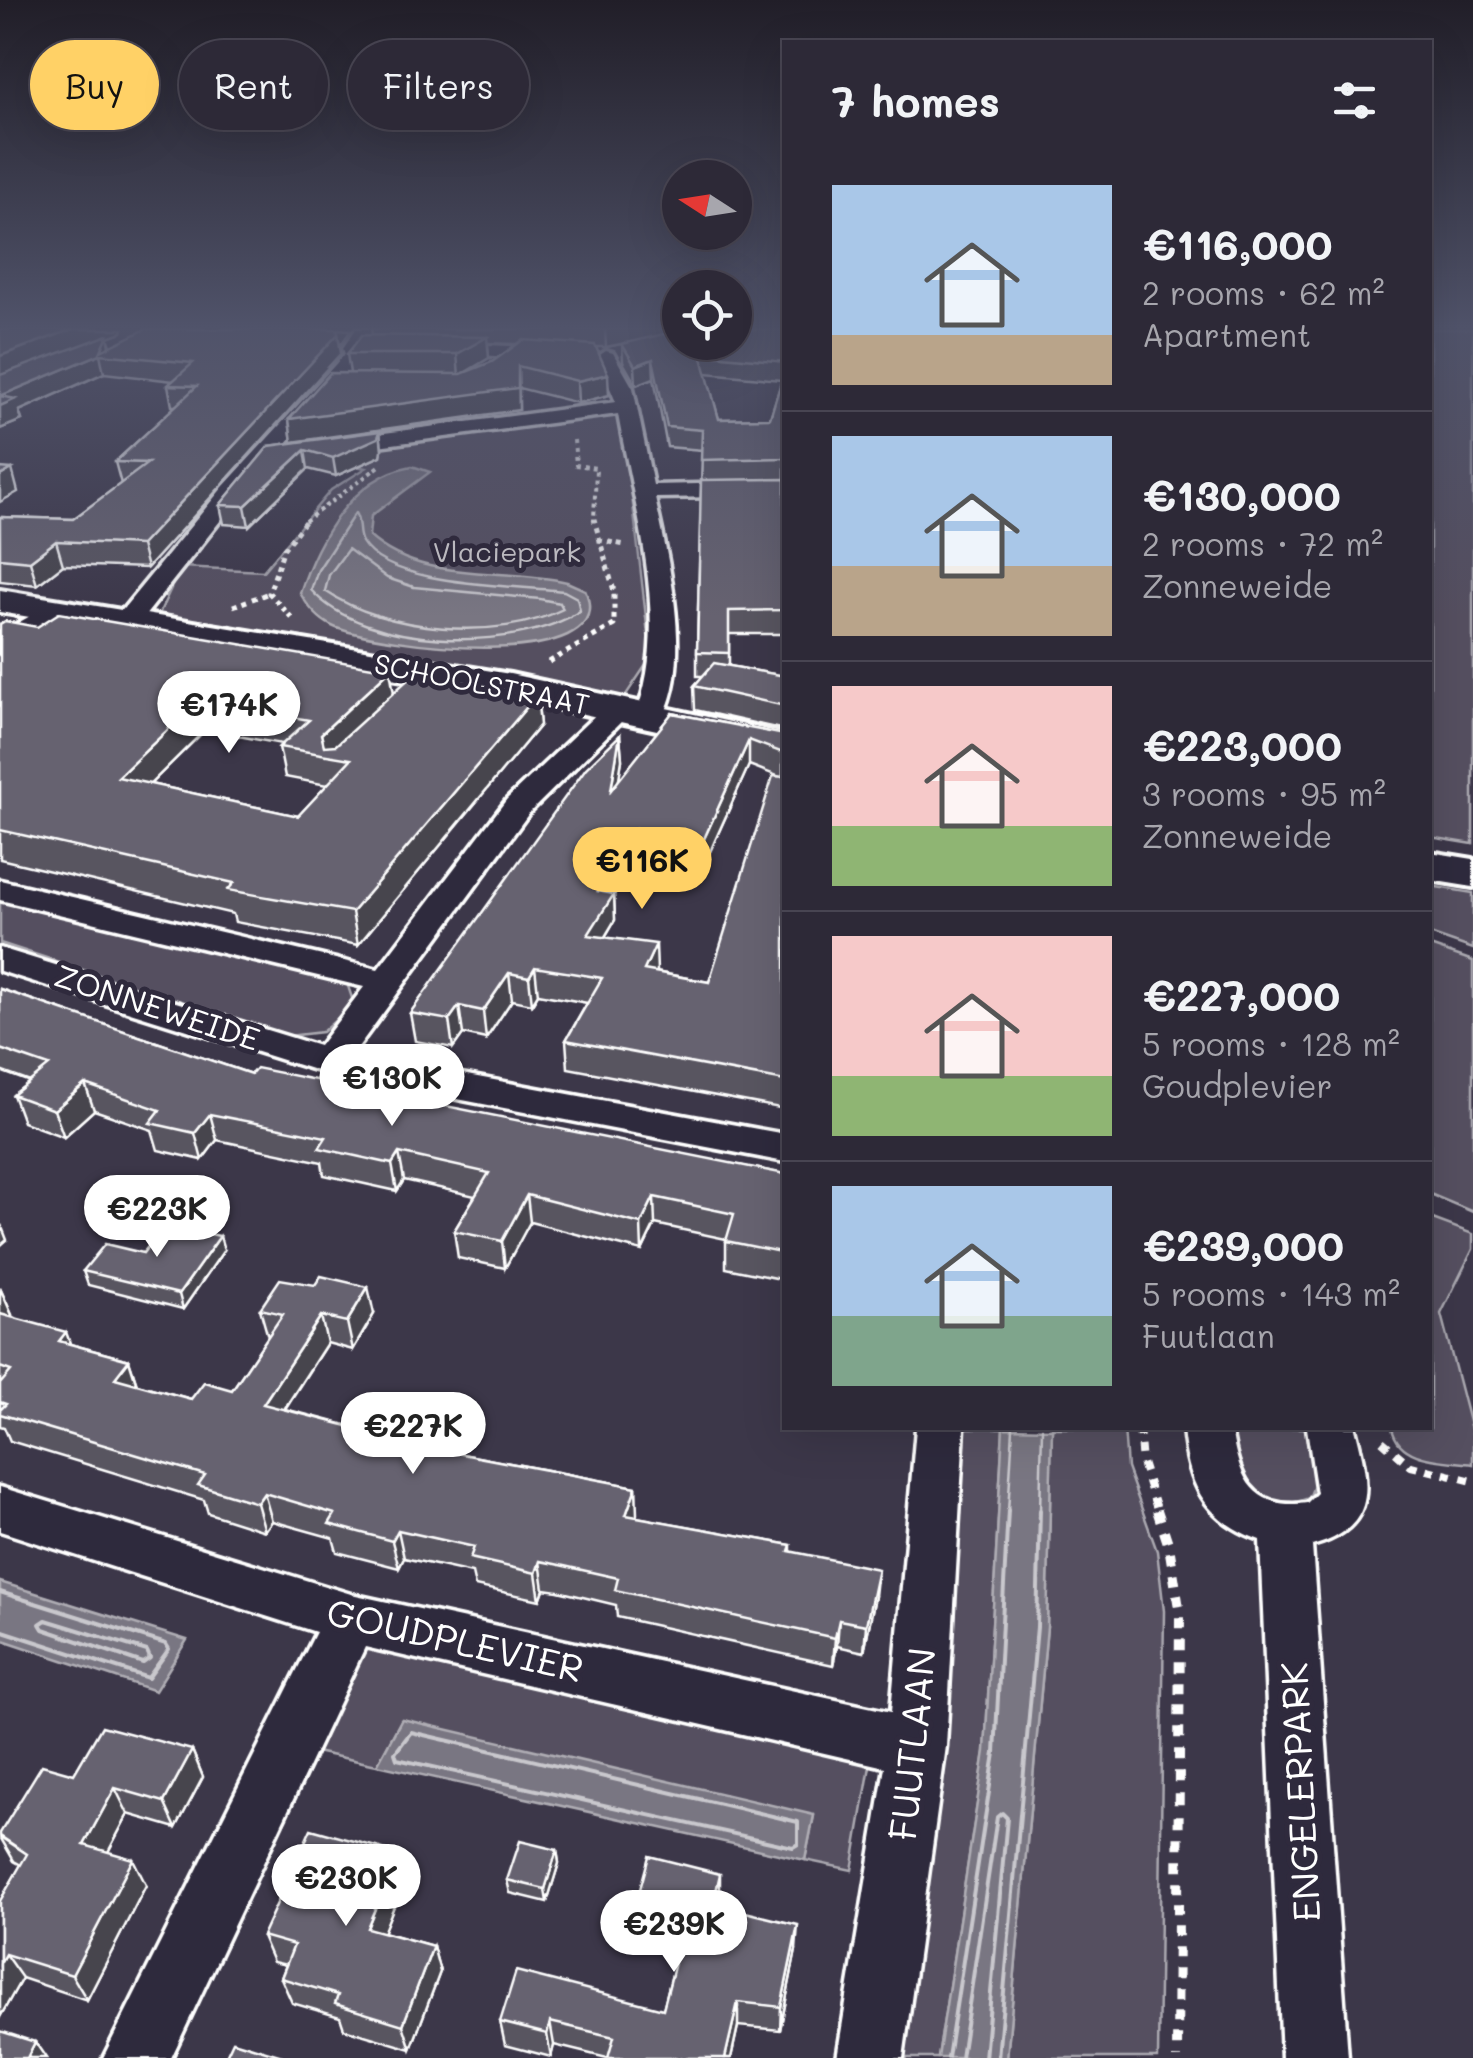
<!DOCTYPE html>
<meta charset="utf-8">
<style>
body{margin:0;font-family:Mali,sans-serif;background:#393542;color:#f1f3f6;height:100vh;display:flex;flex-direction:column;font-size:38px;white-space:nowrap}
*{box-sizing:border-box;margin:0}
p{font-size:32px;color:#a7a6ad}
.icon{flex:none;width:55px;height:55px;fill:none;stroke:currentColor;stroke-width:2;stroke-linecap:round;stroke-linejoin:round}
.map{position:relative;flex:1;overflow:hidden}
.side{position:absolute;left:782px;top:40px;width:650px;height:1390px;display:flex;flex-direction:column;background:#2d2937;border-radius:0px;box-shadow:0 10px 40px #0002,0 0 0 2px #484552}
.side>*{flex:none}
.guide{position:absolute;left:30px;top:40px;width:602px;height:90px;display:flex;gap:20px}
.needle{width:65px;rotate:282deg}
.fabs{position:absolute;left:662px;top:160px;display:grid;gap:20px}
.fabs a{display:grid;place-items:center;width:90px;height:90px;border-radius:50%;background:#2d2937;box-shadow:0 10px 40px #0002,0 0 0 2px #484552;font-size:50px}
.price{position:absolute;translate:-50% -85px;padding:0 22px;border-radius:35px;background:#fff;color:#222;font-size:32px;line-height:65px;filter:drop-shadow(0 2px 5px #0008)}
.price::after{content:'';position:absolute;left:50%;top:60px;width:30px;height:22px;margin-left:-15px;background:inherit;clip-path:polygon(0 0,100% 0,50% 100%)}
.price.selected{background:#ffd166;color:#111}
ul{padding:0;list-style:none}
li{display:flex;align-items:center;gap:30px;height:250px;padding:0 50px}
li+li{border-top:2px solid #484552}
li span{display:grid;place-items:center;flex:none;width:280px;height:200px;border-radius:0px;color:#555}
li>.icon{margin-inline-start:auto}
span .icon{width:120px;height:120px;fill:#fffc;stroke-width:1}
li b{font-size:42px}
h2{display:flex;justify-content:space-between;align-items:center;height:120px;padding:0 50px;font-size:42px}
.tag{padding:0 35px;border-radius:45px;background:#2d2937;box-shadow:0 10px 40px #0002,0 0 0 2px #484552;font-size:35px;line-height:90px}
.tag.selected{background:#ffd166;color:#111}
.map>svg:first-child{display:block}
.green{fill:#555060;stroke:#aaa8b0;stroke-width:2.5}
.water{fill:#797682;stroke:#afadb4;stroke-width:2.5}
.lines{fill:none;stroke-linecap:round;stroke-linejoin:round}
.shore-far1{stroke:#c9c8cd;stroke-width:2.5}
.shore{stroke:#c9c8cd;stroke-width:4}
.street-casing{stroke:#fff;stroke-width:7}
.secondary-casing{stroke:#fff;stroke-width:8}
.path-far3{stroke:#fff;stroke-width:4;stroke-dasharray:4 4;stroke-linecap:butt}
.path-far2{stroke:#fff;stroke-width:5;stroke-dasharray:5 5;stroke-linecap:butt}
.path-far1{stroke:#fff;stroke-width:8;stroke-dasharray:9 9;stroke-linecap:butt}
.path{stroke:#fff;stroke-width:10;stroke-dasharray:11 11;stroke-linecap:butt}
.street{fill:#2f2a3d;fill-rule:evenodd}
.secondary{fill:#2f2a3d;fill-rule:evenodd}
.wall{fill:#585460;stroke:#fff;stroke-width:2.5;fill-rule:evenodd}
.shaded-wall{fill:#47454e;stroke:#fff;stroke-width:2.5}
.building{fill:#666270;stroke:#fff;stroke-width:2.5;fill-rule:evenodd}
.labels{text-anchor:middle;stroke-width:10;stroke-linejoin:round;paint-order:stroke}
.far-park-label{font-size:28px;fill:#bbb9bf;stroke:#2f2a3d}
.far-street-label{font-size:28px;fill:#fff;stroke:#2f2a3d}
.street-label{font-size:32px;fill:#fff;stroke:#2f2a3d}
.near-street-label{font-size:38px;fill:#fff;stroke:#2f2a3d}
</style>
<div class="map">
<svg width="1473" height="2058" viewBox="0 0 1473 2058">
<rect width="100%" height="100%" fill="#3c3749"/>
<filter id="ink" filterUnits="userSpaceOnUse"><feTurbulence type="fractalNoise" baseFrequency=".01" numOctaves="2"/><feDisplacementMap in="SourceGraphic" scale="20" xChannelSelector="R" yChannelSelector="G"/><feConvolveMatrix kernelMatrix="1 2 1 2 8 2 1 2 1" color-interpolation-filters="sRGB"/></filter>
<g filter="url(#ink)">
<g class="green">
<path d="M1430,329H1473V844L1430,837Z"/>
<path d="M622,410L649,643L646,665L624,698L158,616L181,567L263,571L331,490L366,468L291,454Z"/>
<path d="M1430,886L1473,893V949L1430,934Z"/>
<path d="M0,898L347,983L354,1004L322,1032L288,1036L0,943Z"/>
<path d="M1430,946L1473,961V1212L1430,1194Z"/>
<path d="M1430,1218L1473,1234V1249L1441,1314L1473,1437V1464C1445,1460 1399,1463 1392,1428H1430Z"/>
<path d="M962,1428H1003L985,1752L938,2058H898L941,1754Z"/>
<path d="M1052,1428H1124L1127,1468L1157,1551L1164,1611L1158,2058H1007L1047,1627Z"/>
<path d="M1230,1428H1308L1317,1478L1309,1498C1250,1520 1236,1475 1230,1428Z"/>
<path d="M346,1637L843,1746L870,1766L852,1870L805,1860L814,1816L401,1720L377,1765L292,1747Z"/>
</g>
<g class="water">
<path d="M412,466L430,472L371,516L369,536C422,584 502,567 567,582L585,590C624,677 372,645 332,626C318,619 308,607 300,593C317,540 352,477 412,466Z"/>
<path d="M1003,1428L1052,1429L1047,1627L1007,2058H938L985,1751Z"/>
<path d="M0,1582L187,1640L155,1691L0,1639Z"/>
<path d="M402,1719L814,1815L805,1860L377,1765Z"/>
</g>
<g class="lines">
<g class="shore-far1">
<path d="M355,513C361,522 357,533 362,542C388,587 517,585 564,591L577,598L580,611C515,653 364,650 311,590L318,570Z"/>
<path d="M348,549L387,578L414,587L540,599L560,603L563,609C498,642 385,632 325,591L329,575Z"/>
<path d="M1008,1512L1013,1428"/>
<path d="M1040,1512L1042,1428"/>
</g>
<g class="shore">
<path d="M0,1592L166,1644L169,1649L148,1678L0,1630"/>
<path d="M46,1620L147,1651L150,1658L143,1663L43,1629L40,1624Z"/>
<path d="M411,1732L798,1822V1844L793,1847L397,1759L395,1753Z"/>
<path d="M948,2058L995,1753L1008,1510"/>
<path d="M961,2058L997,1817L1002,1813L1007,1818L985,2058"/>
<path d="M998,2058L1037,1627L1040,1510"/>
</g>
<defs>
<g id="street">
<path d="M356,329H374L361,348V359L239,497L137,626H119L115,620L119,614L223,487L345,354L343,348Z"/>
<path d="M440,343L554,348L563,354L554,360L434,352V344Z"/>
<path d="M606,351L613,353L633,388L653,485L785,482V496L655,498C668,560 696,668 658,725L648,728L634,719C673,627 634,507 618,414L332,452L321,446L332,440L616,402L597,357Z"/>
<path d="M57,601L66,604L70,609L66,614L0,653V633Z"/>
<path d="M616,702L630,711L626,717L529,813L353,1054L785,1134V1162L327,1074L0,971V948L319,1046L364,987L0,900V880L378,969L507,799L606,705Z"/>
<path d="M916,1428H964L946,1746L903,2058H837L885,1767L365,1647L171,2058H103L316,1632L0,1531V1487L351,1594L891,1712Z"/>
<path d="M1183,1428H1231C1238,1473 1249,1511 1307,1503L1317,1493L1307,1428H1355C1369,1482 1380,1527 1312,1546L1348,2058H1282L1260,1540C1204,1520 1188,1484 1183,1428Z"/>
</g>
<g id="secondary">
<path d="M0,590L510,674L785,734V758L510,698L0,612Z"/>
<path d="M1430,852L1473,859V887L1430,880Z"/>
</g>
</defs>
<use href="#street" class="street-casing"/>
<use href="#secondary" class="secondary-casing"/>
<g class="path-far3">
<path d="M574,440L576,465L596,468L594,521"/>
<path d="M305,521L381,465"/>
</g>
<g class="path-far2">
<path d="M598,540L625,545"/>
<path d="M233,606L269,593"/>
<path d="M292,618L269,593L284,548L307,519"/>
<path d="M549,662L614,625V591L594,519"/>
</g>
<g class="path-far1">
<path d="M1139,1428L1142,1463L1158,1512"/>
<path d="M1382,1441L1411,1466L1473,1481"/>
</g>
<path class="path" d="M1157,1510L1169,1546L1180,1614L1177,2058"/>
<use href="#street" class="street"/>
<use href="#secondary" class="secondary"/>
</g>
<g class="wall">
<path d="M0,329H123L122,332L108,337L111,346L351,330L340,346L341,353L147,568L63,565L37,585L0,581V517L73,519L121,484L115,462L176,406H172L168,385L173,381L104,373L19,411L22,420L0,429Z"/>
<path d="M371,329H785V634H729V666L785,676V730L695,710L694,686L703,676H697V652L702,450L667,447L654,378L636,385L623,362L622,344L627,343L606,347H596L609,395L578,403L519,388V410L292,442L289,419L350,373L347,354L372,335ZM488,343L517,344L492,362L465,372L489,358ZM706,373L782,380L770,418L719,419Z"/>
<path d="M380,431L382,450L381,456L336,476L308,469L249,526L224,524L220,505L269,446Z"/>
<path d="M0,624L394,692L537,695L540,725L358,945L235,922L233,914L0,859ZM205,730L282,744L279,747L285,777L327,785L298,816L150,784Z"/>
<path d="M672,713L785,735V775L783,777H785V1109L568,1068L566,1040L587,1003L538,994L532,1004L512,1000L486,1039L463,1034L453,1048L415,1041L410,1013L620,735L622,760L618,782ZM749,765L780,777L709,982L656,972L605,937L615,920L614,895L637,855L703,867Z"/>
<path d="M0,989L251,1074L785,1174V1280L726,1268V1239L655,1224L642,1251L530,1222L505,1268L458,1258L454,1231L475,1196L404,1180L397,1191L324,1175L322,1162L217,1140L202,1160L158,1150L152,1130L94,1110L64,1137L23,1122L13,1095L30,1082L0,1071Z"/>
<path d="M224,1250L183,1309L88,1285L83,1271L143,1253Z"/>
<path d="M0,1288L12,1315L10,1316L70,1344L129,1360L137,1384L191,1399L232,1390L268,1337L260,1309L374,1314L353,1350L327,1343L285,1409L441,1450L636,1487V1517L791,1545V1551L875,1596L864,1652L837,1646L833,1665L617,1617L616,1605L558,1591L544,1589L540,1600L475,1586L472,1573L404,1558L399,1568L337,1552L333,1538L272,1521L265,1531L208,1513L204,1500L10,1441L4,1427L0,1426Z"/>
<path d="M192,1750L203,1777L176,1828L128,1814L108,1852L146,1885L87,2000L22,1978L0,2017V1901L21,1865L14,1861L0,1837V1833L74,1774Z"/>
<path d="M557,1850L559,1863L547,1902L510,1893L507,1880Z"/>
<path d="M398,1853L405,1879L383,1932L433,1946L440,1972L411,2049L344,2029L340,2017L292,2003L281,1978L286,1965L273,1962L262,1936Z"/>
<path d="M720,1899L719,1905L796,1950L780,2030L738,2026L731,2058H607L554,2045L551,2057L505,2045L500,2022L663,2009L678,1951L635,1940L633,1915Z"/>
</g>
<g class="shaded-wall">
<path d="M73,329H123L122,332L108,337L112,355L101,351L0,378V356Z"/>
<path d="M337,329L351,330L340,346Z"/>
<path d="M605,329H679V332L606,347Z"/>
<path d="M338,334L341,353L147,568L141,545Z"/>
<path d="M487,337L489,358L459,376L457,354Z"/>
<path d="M100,354L104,373L19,411L22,420L0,429V396Z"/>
<path d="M653,359L654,378L636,385L635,366Z"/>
<path d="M518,366L519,410L292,442L289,419Z"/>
<path d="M608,374L609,395L578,403L577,381Z"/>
<path d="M380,431L382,450L381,456L336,476L333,458Z"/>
<path d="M305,450L308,469L249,526L245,506Z"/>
<path d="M12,469L18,492L0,502V476Z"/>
<path d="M56,541L63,565L37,585L30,561Z"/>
<path d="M390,670L395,699L325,755L321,734Z"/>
<path d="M537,695L540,725L358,945L352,912Z"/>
<path d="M199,700L205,730L126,808L118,777Z"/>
<path d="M620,735L622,760L613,816L611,790Z"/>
<path d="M749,740V765L703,867V841Z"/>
<path d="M785,750V775L783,778V753Z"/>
<path d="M636,829L637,855L614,895L615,920L590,962L588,935L598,891Z"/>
<path d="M656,944L657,971L645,998L644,970Z"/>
<path d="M535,967L538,994L532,1004L529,977Z"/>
<path d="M509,973L512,1000L486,1039L483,1011Z"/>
<path d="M459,1006L463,1034L453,1048L449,1020Z"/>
<path d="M85,1084L94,1110L64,1137L54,1110Z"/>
<path d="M210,1114L217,1140L202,1160L195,1133Z"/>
<path d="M399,1153L404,1180L397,1191L392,1164Z"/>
<path d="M527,1195L530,1222L505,1268L502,1241Z"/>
<path d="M654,1197L655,1224L642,1251L641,1224Z"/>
<path d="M0,1222L7,1240L0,1246Z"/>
<path d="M220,1236L224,1250L183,1309L179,1294Z"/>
<path d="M368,1287L374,1314L353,1350L347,1322Z"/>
<path d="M0,1288L12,1315L0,1326Z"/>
<path d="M321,1316L327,1343L270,1431L263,1404Z"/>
<path d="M66,1332L76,1360L59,1341Z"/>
<path d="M129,1360L138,1388L115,1378Z"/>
<path d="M636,1487L637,1514L628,1542L626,1515Z"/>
<path d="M264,1493L272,1521L265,1531L257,1503Z"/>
<path d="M398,1530L404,1558L399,1568L392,1541Z"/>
<path d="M540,1561L544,1589L540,1600L536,1573Z"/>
<path d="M878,1569L875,1596L864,1652L866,1625Z"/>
<path d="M839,1620L837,1646L833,1665L835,1638Z"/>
<path d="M192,1750L203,1777L176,1828L164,1802Z"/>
<path d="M115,1788L128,1814L98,1871L84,1845Z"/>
<path d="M557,1850L559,1863L547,1902L545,1889Z"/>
<path d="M398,1853L405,1879L375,1953L367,1928Z"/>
<path d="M133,1859L146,1885L87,2000L72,1975Z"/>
<path d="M720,1874V1899L714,1929L713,1904Z"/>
<path d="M798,1925L796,1950L780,2030L781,2007Z"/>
<path d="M433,1946L440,1972L411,2049L403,2025Z"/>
<path d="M5,1954L22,1978L0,2017V1963Z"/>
<path d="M738,2002V2026L731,2058H725Z"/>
<path d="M550,2022L554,2045L551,2057L547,2034Z"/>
<path d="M35,2042L46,2058H27Z"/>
</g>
<g class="building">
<path d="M0,329H73L0,356Z"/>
<path d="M146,329H337L338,334L141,545L56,541L30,561L0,558V517L73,519L148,463L115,462L197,386L168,385L193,363L100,354L0,396L16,399L0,406V375L108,335L101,351Z"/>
<path d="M735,329H785V362L701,354L719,419L770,418L785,369V458L701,460L702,430L667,427L653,359L635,366L622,344L680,330V342H735Z"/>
<path d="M362,335L487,337L457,354H347Z"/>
<path d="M523,340L595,345L608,374L577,381L518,366V388L289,419L330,373L461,374L492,362Z"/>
<path d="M380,431L378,438L333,458L305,450L245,506L220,505L269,446Z"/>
<path d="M0,468L12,469L0,476Z"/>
<path d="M785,479V610L729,611V653L697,652L701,480Z"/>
<path d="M59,613L390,670L321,734L324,746L336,745L414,674L537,695L352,912L228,890L234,883L0,830V624L5,621L37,627ZM199,700L309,720L279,747L351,759L298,816L118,777Z"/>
<path d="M714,663L785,676V706L694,686Z"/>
<path d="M672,713L785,735V750L783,753L749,740L703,841L636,829L598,891L614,894L588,935L656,944L644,970L709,982L773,776L785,777V1081L566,1040L602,978L535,967L529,977L509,973L483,1011L459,1006L449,1020L410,1013L586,768L620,735L611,790Z"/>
<path d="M0,989L251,1074L256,1068L785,1174V1253L726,1241L734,1214L654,1197L641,1224L527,1195L502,1241L454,1231L489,1173L399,1153L392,1164L319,1148L326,1137L210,1114L195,1133L150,1123L160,1110L85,1084L54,1110L13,1095L49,1066L0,1049Z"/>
<path d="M165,1225L220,1236L179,1294L83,1271L105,1244L143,1253Z"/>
<path d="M321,1276L368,1287L347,1322L321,1316L263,1404L441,1450L636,1487L626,1515L791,1545L789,1551L878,1569L866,1625L839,1620L835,1638L615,1590L618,1578L555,1564L540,1561L536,1573L470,1558L474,1547L398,1530L392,1541L329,1524L335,1514L264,1493L257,1503L198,1485L205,1475L0,1414V1410L6,1404L0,1402V1384L11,1371L0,1367V1314L66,1332L59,1341L129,1360L115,1378L191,1399L204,1382L232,1390L283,1314L260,1309L280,1279L315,1285Z"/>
<path d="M102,1726L192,1750L164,1802L115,1788L84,1845L133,1859L72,1975L5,1954L0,1963V1901L27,1854L0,1836V1833L42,1765L74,1774Z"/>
<path d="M311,1829L398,1853L367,1928L433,1946L403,2025L335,2004L338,1995L281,1978L294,1945L262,1936Z"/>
<path d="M520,1841L557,1850L545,1889L507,1880Z"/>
<path d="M649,1856L720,1874L713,1904L798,1925L781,2007L738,2002L725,2058H608L614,2037L550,2022L547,2034L500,2022L516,1971L663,2009L684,1928L633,1915Z"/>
<path d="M0,2031L35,2042L27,2058H0Z"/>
<path d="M233,2041L289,2058H225Z"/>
</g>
</g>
<linearGradient id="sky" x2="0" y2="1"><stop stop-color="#211e28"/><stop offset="0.53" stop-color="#50536a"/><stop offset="1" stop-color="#50536a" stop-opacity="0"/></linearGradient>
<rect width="1473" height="617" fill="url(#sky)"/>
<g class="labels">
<g class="far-park-label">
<text x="507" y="562">Vlaciepark</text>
</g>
<g class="far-street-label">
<text transform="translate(482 684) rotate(11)" y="10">SCHOOLSTRAAT</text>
</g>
<g class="street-label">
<text transform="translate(157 1008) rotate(18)" y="11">ZONNEWEIDE</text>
</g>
<g class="near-street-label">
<text transform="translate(455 1641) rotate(13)" y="13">GOUDPLEVIER</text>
<text transform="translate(913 1744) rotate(-84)" y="13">FUUTLAAN</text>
<text transform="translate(1301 1792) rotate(-93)" y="13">ENGELERPARK</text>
</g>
</g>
</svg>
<div class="fabs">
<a><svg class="needle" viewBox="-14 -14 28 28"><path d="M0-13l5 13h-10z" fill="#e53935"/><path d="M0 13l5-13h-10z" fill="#a7a6ad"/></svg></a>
<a><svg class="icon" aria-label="locate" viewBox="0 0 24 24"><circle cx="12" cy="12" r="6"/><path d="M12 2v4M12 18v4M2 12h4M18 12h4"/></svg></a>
</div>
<b class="price" style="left:229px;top:756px">€174K</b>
<b class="price selected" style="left:642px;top:912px">€116K</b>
<b class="price" style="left:392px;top:1129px">€130K</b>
<b class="price" style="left:157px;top:1260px">€223K</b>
<b class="price" style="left:413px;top:1477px">€227K</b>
<b class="price" style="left:346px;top:1929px">€230K</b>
<b class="price" style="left:674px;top:1975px">€239K</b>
<div class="guide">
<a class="tag selected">Buy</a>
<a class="tag">Rent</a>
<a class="tag">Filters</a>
</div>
<section class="side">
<h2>7 homes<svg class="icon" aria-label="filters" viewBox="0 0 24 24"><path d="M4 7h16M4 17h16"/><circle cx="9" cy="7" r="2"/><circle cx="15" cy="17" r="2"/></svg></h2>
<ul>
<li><span style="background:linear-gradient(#a9c7e8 75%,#b9a48a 0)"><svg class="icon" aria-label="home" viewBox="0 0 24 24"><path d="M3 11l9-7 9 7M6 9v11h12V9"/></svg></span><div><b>€116,000</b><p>2 rooms · 62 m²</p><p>Apartment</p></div></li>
<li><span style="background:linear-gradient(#a9c7e8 65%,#b9a48a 0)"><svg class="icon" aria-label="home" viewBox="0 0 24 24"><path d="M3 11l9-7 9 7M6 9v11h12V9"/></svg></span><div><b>€130,000</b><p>2 rooms · 72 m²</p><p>Zonneweide</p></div></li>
<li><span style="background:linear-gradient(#f6c9c9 70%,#8fb573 0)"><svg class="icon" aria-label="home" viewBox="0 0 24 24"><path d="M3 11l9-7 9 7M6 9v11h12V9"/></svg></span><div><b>€223,000</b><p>3 rooms · 95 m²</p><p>Zonneweide</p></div></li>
<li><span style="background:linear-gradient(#f6c9c9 70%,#8fb573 0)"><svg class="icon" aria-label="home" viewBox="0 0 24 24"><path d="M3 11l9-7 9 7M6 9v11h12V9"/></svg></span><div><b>€227,000</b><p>5 rooms · 128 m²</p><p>Goudplevier</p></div></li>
<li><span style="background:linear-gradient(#a9c7e8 65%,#7fa58c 0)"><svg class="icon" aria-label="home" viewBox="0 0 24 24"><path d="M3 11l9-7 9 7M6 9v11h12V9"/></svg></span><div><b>€239,000</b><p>5 rooms · 143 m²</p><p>Fuutlaan</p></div></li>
</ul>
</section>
</div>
